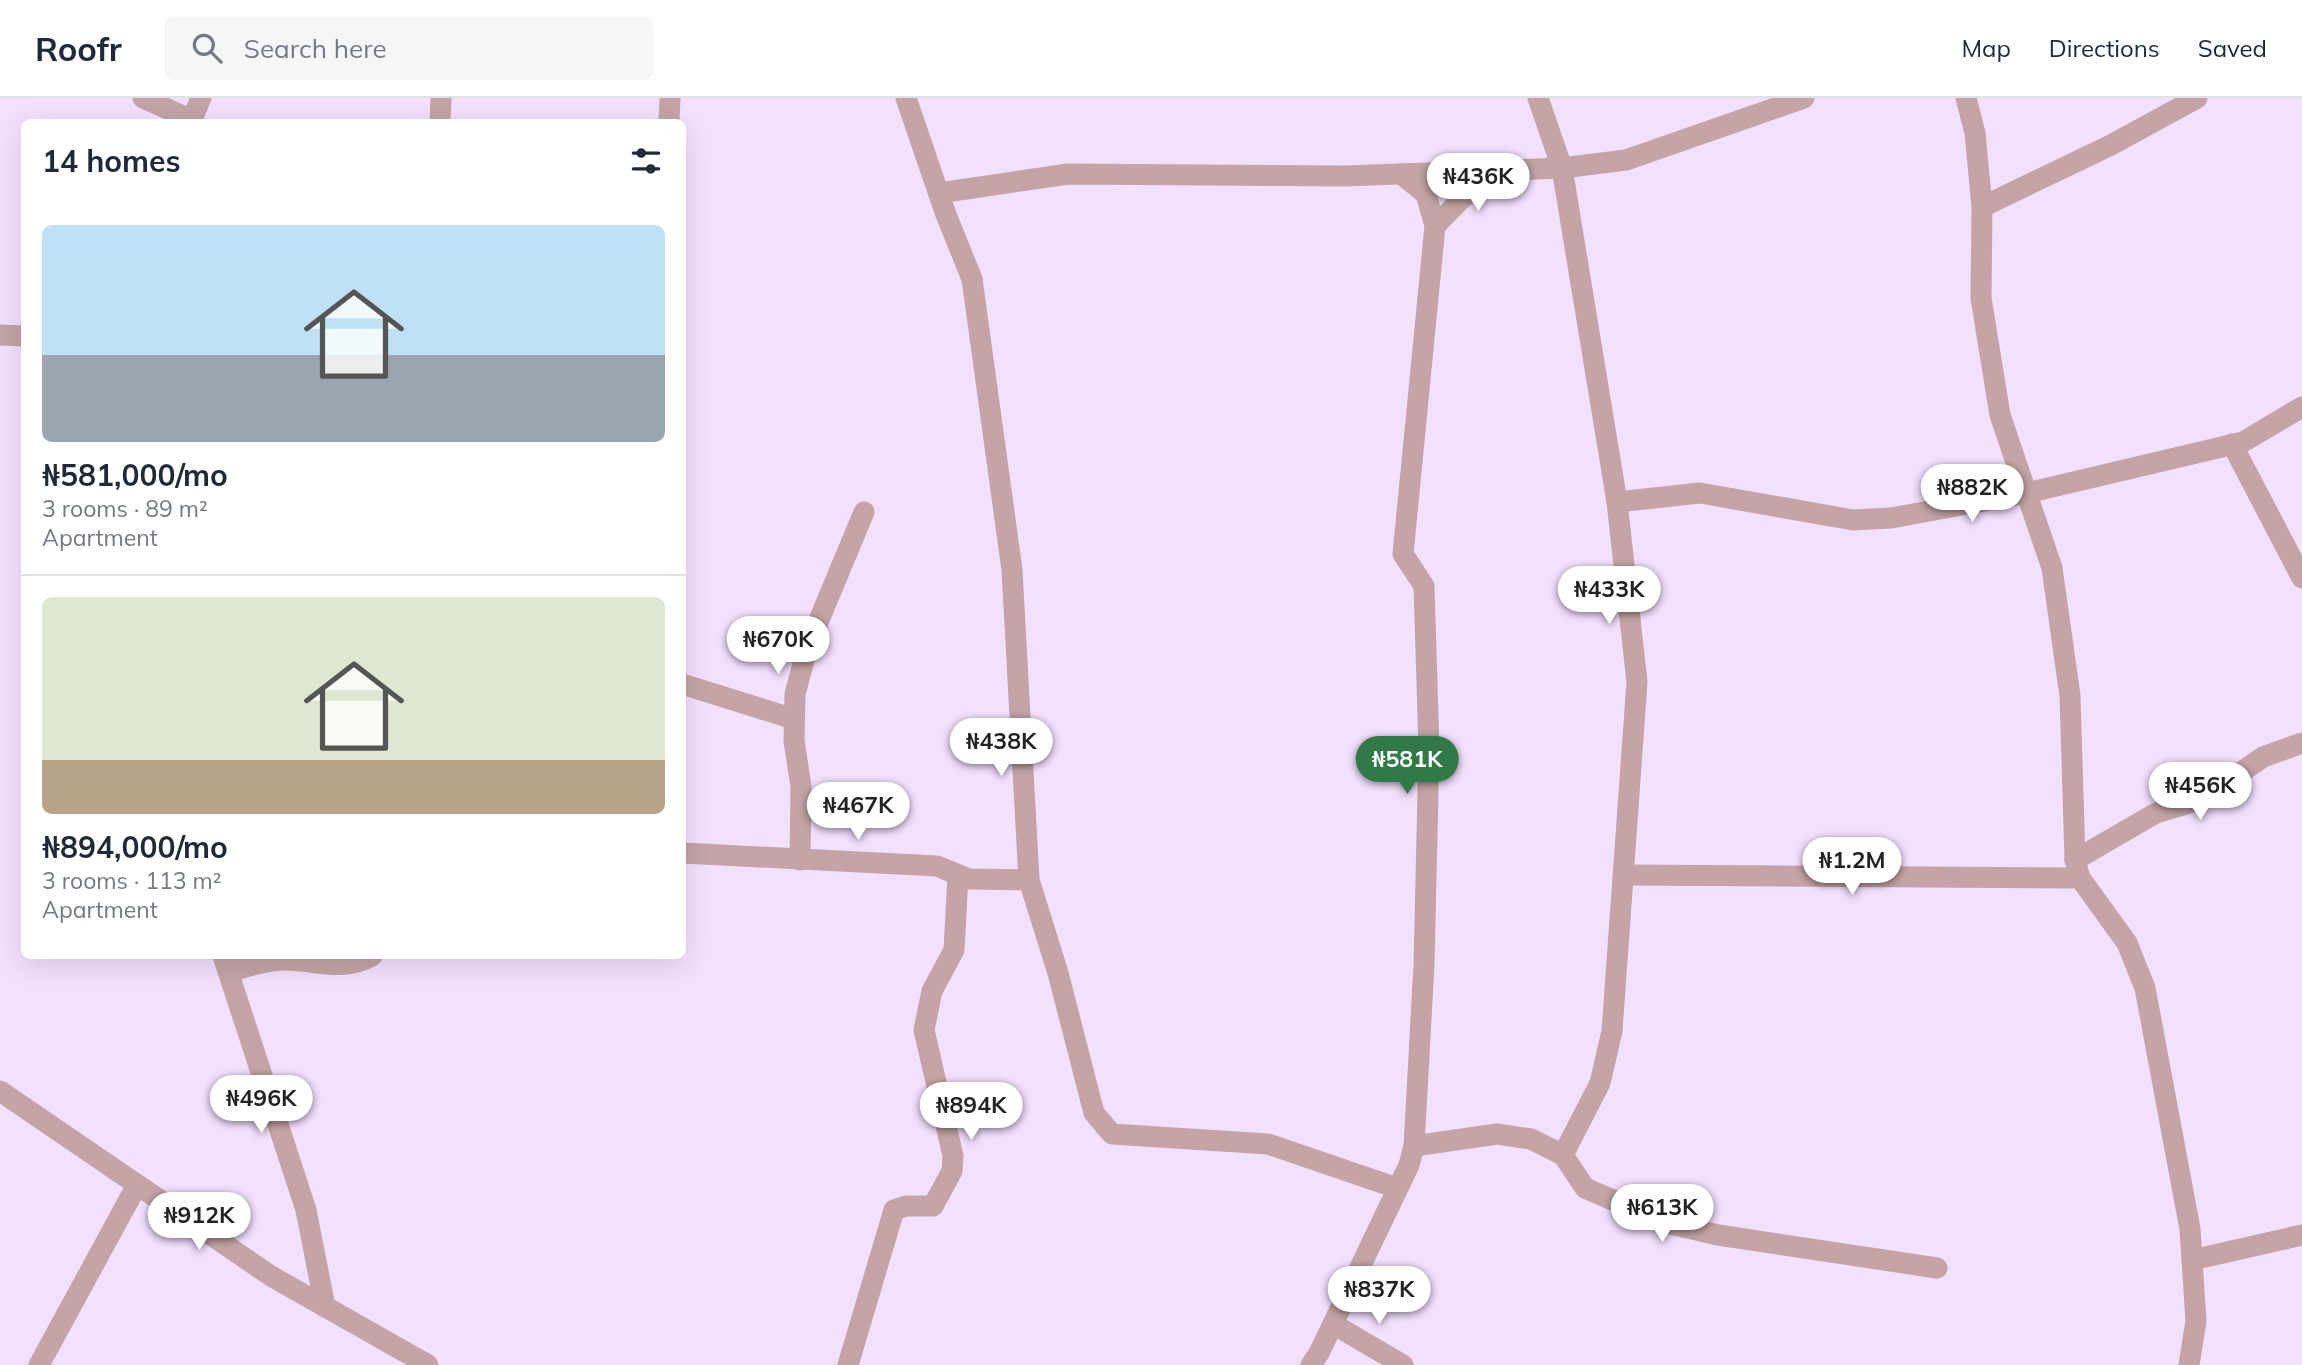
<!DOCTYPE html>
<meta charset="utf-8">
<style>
body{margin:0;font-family:Mulish,sans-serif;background:#f6f6f7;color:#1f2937;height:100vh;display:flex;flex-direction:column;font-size:26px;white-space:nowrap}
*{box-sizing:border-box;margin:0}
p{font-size:23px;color:#747a83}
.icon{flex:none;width:38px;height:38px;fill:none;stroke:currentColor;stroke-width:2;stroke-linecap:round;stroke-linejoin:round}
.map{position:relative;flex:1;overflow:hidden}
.side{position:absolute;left:21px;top:21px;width:665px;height:840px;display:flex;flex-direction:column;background:#fff;border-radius:10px;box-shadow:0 7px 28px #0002}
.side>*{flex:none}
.price{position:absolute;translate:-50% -60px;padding:0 16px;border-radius:24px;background:#fff;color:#222;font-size:23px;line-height:46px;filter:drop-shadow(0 2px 4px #0008)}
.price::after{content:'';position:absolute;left:50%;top:42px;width:21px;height:16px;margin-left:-10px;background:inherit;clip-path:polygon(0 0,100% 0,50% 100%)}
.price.current{background:#317a48;color:#fff}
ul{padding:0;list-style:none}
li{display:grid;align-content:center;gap:14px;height:371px;padding:0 21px}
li+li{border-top:2px solid #e0e1e3}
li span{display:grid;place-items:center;height:217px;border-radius:10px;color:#555}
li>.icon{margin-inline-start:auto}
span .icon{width:126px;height:126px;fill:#fffc;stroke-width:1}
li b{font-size:30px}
h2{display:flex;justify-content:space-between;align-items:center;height:84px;padding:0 21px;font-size:30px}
header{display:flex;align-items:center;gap:42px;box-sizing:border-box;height:98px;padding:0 35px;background:#fff;border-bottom:2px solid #e0e1e3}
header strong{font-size:33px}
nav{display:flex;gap:38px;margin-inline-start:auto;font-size:24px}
.search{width:490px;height:63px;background:#f6f6f7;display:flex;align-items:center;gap:18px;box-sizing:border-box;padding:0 24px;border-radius:10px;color:#747a83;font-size:26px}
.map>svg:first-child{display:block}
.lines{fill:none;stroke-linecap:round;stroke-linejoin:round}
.minor{stroke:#c4a4a6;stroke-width:21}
</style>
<header>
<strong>Roofr</strong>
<div class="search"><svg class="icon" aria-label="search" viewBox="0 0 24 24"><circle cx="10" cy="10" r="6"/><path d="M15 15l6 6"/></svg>Search here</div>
<nav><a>Map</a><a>Directions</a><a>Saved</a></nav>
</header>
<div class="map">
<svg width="2302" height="1267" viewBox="0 0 2302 1267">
<rect width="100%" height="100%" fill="#f3e0fe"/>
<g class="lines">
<g class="minor">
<path d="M143,0L192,22"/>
<path d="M906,0L945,114L972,181L1012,472L1029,782L1058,875L1094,1015L1112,1036L1268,1046L1397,1090"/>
<path d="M1538,0L1562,70L1617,404L1637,584L1612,933L1600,985L1563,1057"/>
<path d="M1966,0L1975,35L1982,109L1981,200L2000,317L2052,470L2070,598L2075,762L2080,780L2127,845L2145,890L2190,1131L2196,1223L2189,1267"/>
<path d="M191,24L201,0"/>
<path d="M440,24L441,0"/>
<path d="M669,24L670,0"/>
<path d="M939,95L1068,76L1345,78L1562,70L1626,62L1804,0"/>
<path d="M1982,109L2111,47L2197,0"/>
<path d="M1435,128L1490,72"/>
<path d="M0,237L24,238"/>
<path d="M2232,346L2302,480"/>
<path d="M1617,404L1700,395L1853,422L1891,420L2027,395L2243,344L2302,309"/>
<path d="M682,586L794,621"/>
<path d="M682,755L937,768L969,781L1029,782"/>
<path d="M800,762L801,688L794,643L795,596L807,551L864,414"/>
<path d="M2075,762L2156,715L2193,704L2211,695L2263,659L2302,645"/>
<path d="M1624,777L2080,780"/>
<path d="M223,858L306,1112L325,1209"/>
<path d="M229,874C248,868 267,862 287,862C317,863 344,874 372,858"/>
<path d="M0,993L271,1178L428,1267"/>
<path d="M1414,1048L1497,1036L1531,1041L1563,1057L1585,1090L1666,1125L1718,1137L1937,1170"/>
<path d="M2192,1162L2302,1137"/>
<path d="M1333,1226L1403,1267"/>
<path d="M39,1267L137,1087"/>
<path d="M848,1267L894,1112L906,1108H933L952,1073L953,1058L924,932L932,893L954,852L958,778"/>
<path d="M1311,1267L1319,1255L1409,1067L1414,1048L1424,867L1429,651L1424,488L1403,456L1435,128L1426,96L1401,76"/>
</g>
</g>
</svg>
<b class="price" style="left:1478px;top:115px">₦436K</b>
<b class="price" style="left:1972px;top:426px">₦882K</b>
<b class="price" style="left:1609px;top:528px">₦433K</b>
<b class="price" style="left:778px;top:578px">₦670K</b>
<b class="price" style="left:1001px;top:680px">₦438K</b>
<b class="price current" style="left:1407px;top:698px">₦581K</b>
<b class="price" style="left:2200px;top:724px">₦456K</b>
<b class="price" style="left:858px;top:744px">₦467K</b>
<b class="price" style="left:1852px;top:799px">₦1.2M</b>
<b class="price" style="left:261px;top:1037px">₦496K</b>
<b class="price" style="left:971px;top:1044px">₦894K</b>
<b class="price" style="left:1662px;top:1146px">₦613K</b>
<b class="price" style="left:199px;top:1154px">₦912K</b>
<b class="price" style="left:1379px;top:1228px">₦837K</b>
<section class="side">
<h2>14 homes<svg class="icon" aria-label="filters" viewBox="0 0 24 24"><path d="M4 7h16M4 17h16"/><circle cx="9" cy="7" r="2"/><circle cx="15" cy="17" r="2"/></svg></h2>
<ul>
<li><span style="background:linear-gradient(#bfe0f5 60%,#9aa5b1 0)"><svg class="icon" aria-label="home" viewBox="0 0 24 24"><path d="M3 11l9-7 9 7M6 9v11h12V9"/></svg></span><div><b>₦581,000/mo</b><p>3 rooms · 89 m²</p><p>Apartment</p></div></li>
<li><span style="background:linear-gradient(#dfe7d0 75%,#b9a48a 0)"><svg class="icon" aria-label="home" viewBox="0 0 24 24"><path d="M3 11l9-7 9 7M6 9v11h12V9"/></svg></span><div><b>₦894,000/mo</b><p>3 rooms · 113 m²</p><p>Apartment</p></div></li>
</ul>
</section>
</div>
